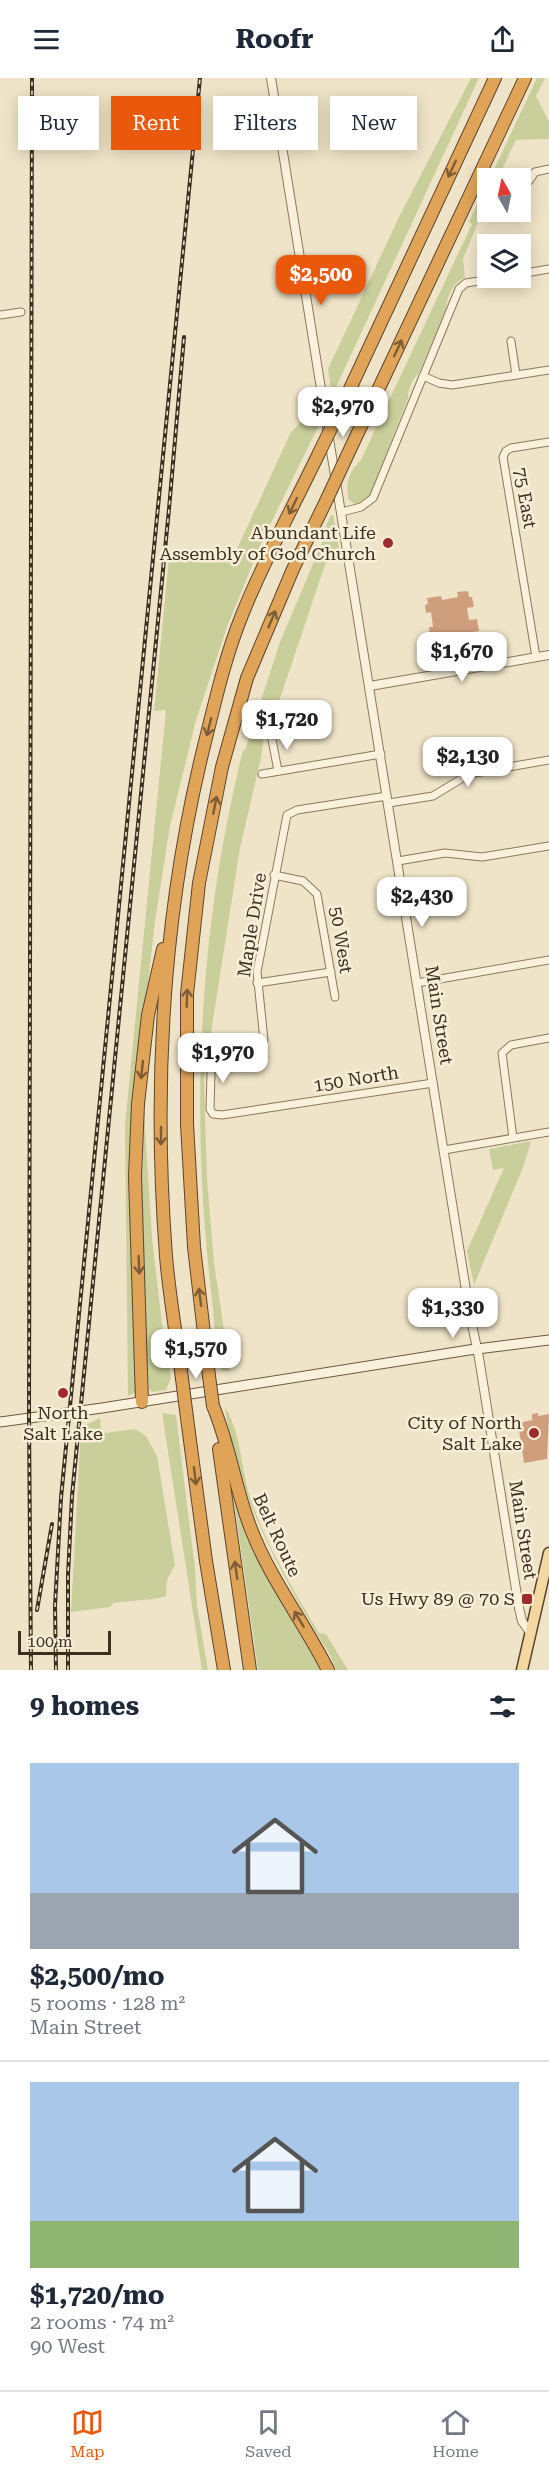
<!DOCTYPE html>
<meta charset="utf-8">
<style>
body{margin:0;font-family:"Roboto Serif",serif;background:#f2f2f3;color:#1f2937;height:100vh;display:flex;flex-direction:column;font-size:22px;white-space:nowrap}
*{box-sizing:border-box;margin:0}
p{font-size:20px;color:#747a83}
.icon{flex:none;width:33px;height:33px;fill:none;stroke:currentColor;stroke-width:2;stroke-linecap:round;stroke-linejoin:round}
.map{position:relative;height:1592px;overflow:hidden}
.sheet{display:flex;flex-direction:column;background:#fff;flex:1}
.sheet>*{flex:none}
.hud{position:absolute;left:18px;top:18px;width:513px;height:54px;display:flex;gap:12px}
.needle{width:39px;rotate:351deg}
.buttons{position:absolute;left:477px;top:90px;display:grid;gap:12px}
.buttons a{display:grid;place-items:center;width:54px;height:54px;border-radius:0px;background:#fff;box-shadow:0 3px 15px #0003;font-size:30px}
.scale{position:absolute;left:18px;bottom:15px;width:93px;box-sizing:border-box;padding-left:6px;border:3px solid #3d2e20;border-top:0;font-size:16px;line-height:21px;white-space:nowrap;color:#3d2e20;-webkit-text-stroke:4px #f7eed8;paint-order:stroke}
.price{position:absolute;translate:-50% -51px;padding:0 14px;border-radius:12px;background:#fff;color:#222;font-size:20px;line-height:39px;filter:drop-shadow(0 2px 3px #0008)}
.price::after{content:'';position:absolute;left:50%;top:36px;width:18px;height:14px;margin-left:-9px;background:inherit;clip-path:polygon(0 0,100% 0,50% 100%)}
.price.current{background:#ea580c;color:#fff}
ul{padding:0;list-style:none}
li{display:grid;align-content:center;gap:12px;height:318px;padding:0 30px}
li+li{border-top:2px solid #e0e1e3}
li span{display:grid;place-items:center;height:186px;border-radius:0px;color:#555}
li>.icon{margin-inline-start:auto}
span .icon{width:108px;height:108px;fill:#fffc;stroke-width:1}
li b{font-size:26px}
h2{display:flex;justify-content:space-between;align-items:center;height:72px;padding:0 30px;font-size:26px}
.tag{padding:0 21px;border-radius:0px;background:#fff;box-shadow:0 3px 15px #0003;font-size:21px;line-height:54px}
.tag.current{background:#ea580c;color:#fff}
header{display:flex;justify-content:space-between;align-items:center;height:78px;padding:0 30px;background:#fff;font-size:27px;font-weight:700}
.menu{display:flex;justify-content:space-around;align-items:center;height:84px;border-top:2px solid #e0e1e3;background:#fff;font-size:16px;color:#747a83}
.menu a{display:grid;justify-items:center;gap:3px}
.menu .current{color:#ea580c}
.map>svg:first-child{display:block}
.green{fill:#c9cf9b}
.building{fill:#cf9f7d}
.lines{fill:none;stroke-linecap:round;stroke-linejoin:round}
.minor-casing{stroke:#8d765c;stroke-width:9}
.tertiary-casing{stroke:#8d765c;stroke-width:10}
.secondary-casing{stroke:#6f573f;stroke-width:11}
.primary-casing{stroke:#5b4430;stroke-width:13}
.motorway-casing{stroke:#5b4430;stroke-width:14}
.minor{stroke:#faf1dc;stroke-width:7}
.tertiary{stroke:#faf1dc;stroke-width:8}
.secondary{stroke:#faf1dc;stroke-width:9}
.primary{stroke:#f3d9a0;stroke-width:10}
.motorway{stroke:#e0a458;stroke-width:12}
.rail-casing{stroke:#3d2e20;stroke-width:4}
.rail{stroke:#f7eed8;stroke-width:1.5;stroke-dasharray:4.5;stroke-linecap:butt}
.motorway-bridge-casing{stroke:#5b4430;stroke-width:14;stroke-linecap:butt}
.motorway-bridge{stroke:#e0a458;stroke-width:12}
.oneway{stroke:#7e5d36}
.poi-dot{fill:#9e2a2b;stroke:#f7eed8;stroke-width:2}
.labels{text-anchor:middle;stroke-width:5;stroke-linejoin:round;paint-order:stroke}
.street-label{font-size:18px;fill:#3d2e20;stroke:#f7eed8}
.poi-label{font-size:18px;fill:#3d2e20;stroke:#f7eed8;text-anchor:end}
</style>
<header><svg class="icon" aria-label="menu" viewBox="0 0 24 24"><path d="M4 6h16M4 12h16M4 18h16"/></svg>Roofr<svg class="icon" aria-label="share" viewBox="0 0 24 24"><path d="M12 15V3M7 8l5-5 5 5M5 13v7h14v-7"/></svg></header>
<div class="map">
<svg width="549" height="1592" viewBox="0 0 549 1592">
<rect width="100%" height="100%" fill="#f0e4c8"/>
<g class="green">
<path d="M471,0H479L332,318L328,291L399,139Z"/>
<path d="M537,0H545L536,18L549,44V61L516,62L498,100H490Z"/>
<path d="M487,105V122L463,181L465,199C453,205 447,218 446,231L420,293C414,300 407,311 408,320L370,417L356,427L348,421C346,403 348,395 361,382L472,146L469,144Z"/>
<path d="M312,341L319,347L263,461L227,549L196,642L170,748L155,843L140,978L138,1313L128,1318L125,1047L166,632L154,633L169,480L237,471L291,354L301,344Z"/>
<path d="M331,437H333L340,476L333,478L325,487L270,650L265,651L261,680L240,770L204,999L207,1101L214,1184L230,1293H222C215,1281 214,1230 211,1213C190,1031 199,849 243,672H245L280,564L327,453L325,450Z"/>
<path d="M144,1034L152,1160L162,1246L171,1300L166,1312L152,1314L149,1311L141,1144Z"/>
<path d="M531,1063L524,1087L474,1207L467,1173L504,1090L493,1092L489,1071Z"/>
<path d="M225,1329C241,1355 241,1390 250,1419C266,1467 293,1511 319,1555L326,1556L348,1592H336L330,1577C283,1500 237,1420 225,1329Z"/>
<path d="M162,1335L176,1337L195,1491L197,1528L208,1592H202Z"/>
<path d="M100,1340L101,1351L105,1355L135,1351L146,1358L157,1378L175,1487L167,1502L166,1518C157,1522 125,1523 113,1525L110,1529L71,1534L81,1349Z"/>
<path d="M234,1422L248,1458L322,1592H258Z"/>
</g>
<g class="building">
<path d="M468,513L469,519H472L474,529L467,530L469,542L477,541L479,553L461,556L463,567L450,569L448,558L430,561L429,549H433L431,534L426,535L425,527L428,526L427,520L441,518L442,522L458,519L457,514Z"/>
<path d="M538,1335V1338L549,1336L547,1381L524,1385L518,1345L532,1342V1336Z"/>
</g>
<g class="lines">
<defs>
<g id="minor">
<path d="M529,103L535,94L549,91"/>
<path d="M520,196L549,191"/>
<path d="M0,237L21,234"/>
<path d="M511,263L516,297"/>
<path d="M423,298L439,305L452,307L549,292"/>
<path d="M342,434L361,429L373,420L459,211L466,205L497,200"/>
<path d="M536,579L503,379L506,373L511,370L549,364"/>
<path d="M271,656L278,693"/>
<path d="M262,696L381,676"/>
<path d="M387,718L297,732L287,737L257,894L264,962L257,967L215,975L211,995L210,1031L213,1036L222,1037L433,1005"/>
<path d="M389,725L433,718L469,696L549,682"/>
<path d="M398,783L445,775L482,779L549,768"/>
<path d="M274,797L303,803L317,816L335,919"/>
<path d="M257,905L331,894"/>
<path d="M417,905L549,882"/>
<path d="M513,1060L502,975L511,967L549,960"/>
<path d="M444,1072L549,1054"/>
</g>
<g id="tertiary">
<path d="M271,0L470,1237L479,1280L519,1530L522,1543L531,1556"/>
<path d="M370,608L549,577"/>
</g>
<path id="secondary" d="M0,1344L102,1330L469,1272L549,1262"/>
<path id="primary" d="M522,1592L549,1475"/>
<g id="motorway">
<path d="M342,328L495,0"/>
<path d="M346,380L525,0"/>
<path d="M180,1285C175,1250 169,1214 166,1178C153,1008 163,834 204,668C215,624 225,579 242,537C264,482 293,429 319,375"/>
<path d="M209,1298L194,1169L187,1046V916L199,805L222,689L247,600L293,491L327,421"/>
<path d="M142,1324L135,1098L138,1026L148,937L163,871"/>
<path d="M213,1328C230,1368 235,1411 251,1451C270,1501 304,1544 328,1592"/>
<path d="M187,1340L206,1483L224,1592"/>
<path d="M219,1371L250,1592"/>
</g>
</defs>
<use href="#minor" class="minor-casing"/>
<use href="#tertiary" class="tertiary-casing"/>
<use href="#secondary" class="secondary-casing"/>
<use href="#primary" class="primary-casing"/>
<use href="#motorway" class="motorway-casing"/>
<use href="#minor" class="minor"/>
<use href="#tertiary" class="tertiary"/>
<use href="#secondary" class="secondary"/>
<use href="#primary" class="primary"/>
<use href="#motorway" class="motorway"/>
<defs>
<g id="rail">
<path d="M37,1532L52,1446"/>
<path d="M31,1592L29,1340L32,0"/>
<path d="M56,1592L55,1528L61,1420L200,0"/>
<path d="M68,1592V1497L72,1418L169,431L184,259"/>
</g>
</defs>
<use href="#rail" class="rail-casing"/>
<use href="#rail" class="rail"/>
<defs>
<g id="motorway-bridge">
<path d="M319,375L342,328"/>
<path d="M327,421L346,380"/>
<path d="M180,1285L187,1340"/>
<path d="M209,1298L213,1328"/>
</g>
</defs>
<use href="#motorway-bridge" class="motorway-bridge-casing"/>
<use href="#motorway-bridge" class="motorway-bridge"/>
</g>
<defs><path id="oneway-shaft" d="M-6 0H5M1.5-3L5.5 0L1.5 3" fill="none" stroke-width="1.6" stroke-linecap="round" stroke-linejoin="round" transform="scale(1.5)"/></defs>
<g class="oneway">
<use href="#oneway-shaft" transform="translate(452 91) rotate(115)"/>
<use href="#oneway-shaft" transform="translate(398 270) rotate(-65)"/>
<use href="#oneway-shaft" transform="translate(293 428) rotate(116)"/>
<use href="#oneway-shaft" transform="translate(272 541) rotate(-67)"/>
<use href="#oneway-shaft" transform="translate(209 649) rotate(104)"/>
<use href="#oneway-shaft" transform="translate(215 727) rotate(-79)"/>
<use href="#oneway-shaft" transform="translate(187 920) rotate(-88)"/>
<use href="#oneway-shaft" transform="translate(142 992) rotate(96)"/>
<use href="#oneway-shaft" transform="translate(161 1058) rotate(90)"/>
<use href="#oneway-shaft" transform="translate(139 1187) rotate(88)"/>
<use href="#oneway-shaft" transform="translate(200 1219) rotate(-97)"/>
<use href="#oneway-shaft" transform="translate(195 1398) rotate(83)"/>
<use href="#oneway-shaft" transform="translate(236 1492) rotate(-98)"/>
<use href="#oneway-shaft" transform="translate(299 1541) rotate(-121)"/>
</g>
<g class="poi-dot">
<circle cx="388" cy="465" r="6"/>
<circle cx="63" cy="1315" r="6"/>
<circle cx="534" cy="1355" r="6"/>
<rect x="521" y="1515" width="12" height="12" rx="3"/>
</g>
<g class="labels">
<g class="street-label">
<text transform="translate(525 420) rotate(80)" y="6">75 East</text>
<text transform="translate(252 847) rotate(-81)" y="6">Maple Drive</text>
<text transform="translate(341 862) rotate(81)" y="6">50 West</text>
<text transform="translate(439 937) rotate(81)" y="6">Main Street</text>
<text transform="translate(356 1001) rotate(-9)" y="6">150 North</text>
<text transform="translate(523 1452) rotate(81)" y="6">Main Street</text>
<text transform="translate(277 1457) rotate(65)" y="6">Belt Route</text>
</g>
<g class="poi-label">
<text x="376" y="461">Abundant Life<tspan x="376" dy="21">Assembly of God Church</tspan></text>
<text x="63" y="1341" text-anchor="middle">North<tspan x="63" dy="21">Salt Lake</tspan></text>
<text x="522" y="1351">City of North<tspan x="522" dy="21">Salt Lake</tspan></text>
<text x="515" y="1527">Us Hwy 89 @ 70 S</text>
</g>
</g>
</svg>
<div class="buttons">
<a><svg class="needle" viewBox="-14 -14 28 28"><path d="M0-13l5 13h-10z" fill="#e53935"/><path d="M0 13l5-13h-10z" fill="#747a83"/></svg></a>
<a><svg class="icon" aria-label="layers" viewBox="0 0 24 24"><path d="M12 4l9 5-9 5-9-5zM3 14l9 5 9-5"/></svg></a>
</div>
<div class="scale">100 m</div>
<b class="price current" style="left:321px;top:228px">$2,500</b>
<b class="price" style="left:343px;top:360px">$2,970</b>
<b class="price" style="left:462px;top:605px">$1,670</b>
<b class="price" style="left:287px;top:673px">$1,720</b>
<b class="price" style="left:468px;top:710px">$2,130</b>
<b class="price" style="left:422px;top:850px">$2,430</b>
<b class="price" style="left:223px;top:1006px">$1,970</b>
<b class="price" style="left:453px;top:1261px">$1,330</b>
<b class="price" style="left:196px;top:1302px">$1,570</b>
<div class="hud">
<a class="tag">Buy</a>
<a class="tag current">Rent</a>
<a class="tag">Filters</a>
<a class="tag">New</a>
</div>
</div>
<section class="sheet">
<h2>9 homes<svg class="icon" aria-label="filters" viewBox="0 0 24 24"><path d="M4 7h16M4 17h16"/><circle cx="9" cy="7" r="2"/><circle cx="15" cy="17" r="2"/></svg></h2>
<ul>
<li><span style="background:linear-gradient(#a9c7e8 70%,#9aa5b1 0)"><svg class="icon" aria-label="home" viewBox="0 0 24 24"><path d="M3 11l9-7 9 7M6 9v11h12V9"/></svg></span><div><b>$2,500/mo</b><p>5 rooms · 128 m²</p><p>Main Street</p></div></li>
<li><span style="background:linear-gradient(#a9c7e8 75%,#8fb573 0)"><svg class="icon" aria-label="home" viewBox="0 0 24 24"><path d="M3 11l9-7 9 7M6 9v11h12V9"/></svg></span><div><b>$1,720/mo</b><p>2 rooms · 74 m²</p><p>90 West</p></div></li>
</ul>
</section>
<nav class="menu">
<a class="current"><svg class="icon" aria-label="map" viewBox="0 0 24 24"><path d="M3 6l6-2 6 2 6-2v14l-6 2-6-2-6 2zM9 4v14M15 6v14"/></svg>Map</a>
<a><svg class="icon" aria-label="saved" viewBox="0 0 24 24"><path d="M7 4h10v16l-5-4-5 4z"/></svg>Saved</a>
<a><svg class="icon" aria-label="home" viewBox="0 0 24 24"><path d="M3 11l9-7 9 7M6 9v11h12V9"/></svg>Home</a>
</nav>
